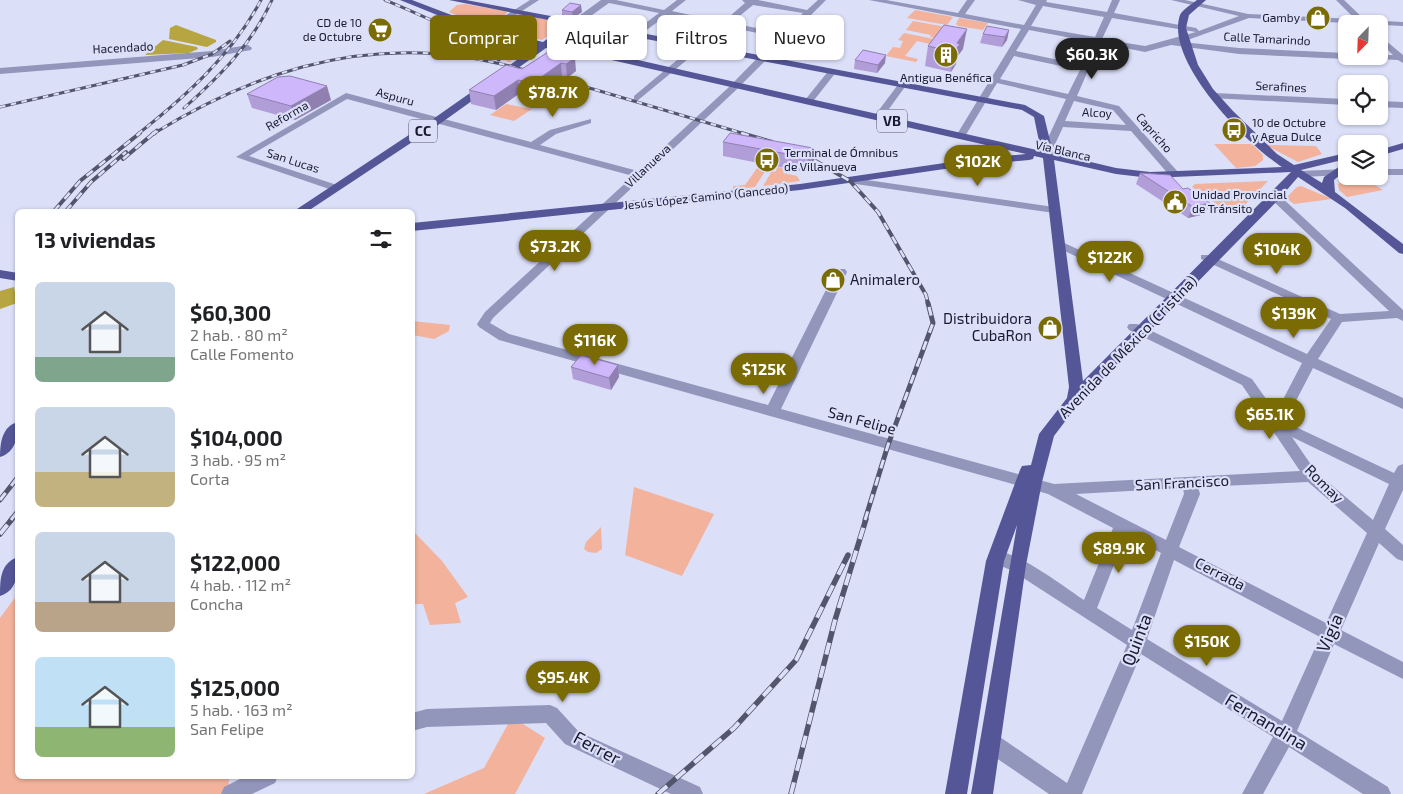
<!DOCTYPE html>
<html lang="es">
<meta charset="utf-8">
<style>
body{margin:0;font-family:"Exo 2",sans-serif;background:#f6f6f6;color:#202124;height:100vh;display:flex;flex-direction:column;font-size:19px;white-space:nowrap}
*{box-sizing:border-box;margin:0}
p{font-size:16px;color:#757577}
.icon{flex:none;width:28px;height:28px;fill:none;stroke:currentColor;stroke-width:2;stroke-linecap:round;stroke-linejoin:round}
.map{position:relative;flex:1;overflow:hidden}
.details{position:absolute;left:15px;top:209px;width:400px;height:570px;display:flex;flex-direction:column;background:#fff;border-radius:8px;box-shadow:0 1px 4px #0004}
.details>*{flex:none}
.banner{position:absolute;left:430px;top:15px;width:475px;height:45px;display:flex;gap:10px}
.needle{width:32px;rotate:203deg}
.buttons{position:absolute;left:1338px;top:15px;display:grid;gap:10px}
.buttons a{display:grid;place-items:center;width:50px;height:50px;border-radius:8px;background:#fff;box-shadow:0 1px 4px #0004;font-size:25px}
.price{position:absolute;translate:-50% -42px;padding:0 11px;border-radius:18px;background:#7a6b04;color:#fff;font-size:16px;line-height:32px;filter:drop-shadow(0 1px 2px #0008)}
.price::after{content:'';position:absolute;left:50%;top:30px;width:15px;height:11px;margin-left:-8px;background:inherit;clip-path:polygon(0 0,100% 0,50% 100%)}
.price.on{background:#222;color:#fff}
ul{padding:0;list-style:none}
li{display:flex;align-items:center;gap:15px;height:125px;padding:0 20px}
li span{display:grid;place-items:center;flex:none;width:140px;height:100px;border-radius:8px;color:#555}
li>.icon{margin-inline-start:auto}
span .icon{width:60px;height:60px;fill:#fffc;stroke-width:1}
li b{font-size:21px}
h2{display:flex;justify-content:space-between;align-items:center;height:60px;padding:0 20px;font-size:21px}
.pill{padding:0 18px;border-radius:8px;background:#fff;box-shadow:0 1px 4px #0004;font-size:18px;line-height:45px}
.pill.on{background:#7a6b04;color:#fff}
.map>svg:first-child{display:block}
.green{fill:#f2b29b}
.water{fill:#b6a541}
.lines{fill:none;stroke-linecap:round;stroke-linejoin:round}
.minor{fill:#9296bb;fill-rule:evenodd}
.major{fill:#545697;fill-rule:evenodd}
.rail-far3-casing{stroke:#53556c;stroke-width:3}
.rail-far2-casing{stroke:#53556c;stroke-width:4}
.rail-far1-casing{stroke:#53556c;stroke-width:5}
.rail-casing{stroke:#53556c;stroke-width:5.5}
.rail-far3{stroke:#dbdff8;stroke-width:2;stroke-dasharray:5.5;stroke-linecap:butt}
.rail-far2{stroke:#dbdff8;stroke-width:2.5;stroke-dasharray:8;stroke-linecap:butt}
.rail-far1{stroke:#dbdff8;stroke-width:3;stroke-dasharray:9;stroke-linecap:butt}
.rail{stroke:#dbdff8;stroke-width:4;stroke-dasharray:12;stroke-linecap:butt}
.wall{fill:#b19dd8}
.shaded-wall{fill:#9080b0}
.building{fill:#ceb7fb;stroke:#9080b0}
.labels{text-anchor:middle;stroke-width:4.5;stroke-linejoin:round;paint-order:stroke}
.far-poi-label{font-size:12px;fill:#191a31;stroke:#dbdff8;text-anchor:start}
.far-street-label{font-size:12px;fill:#191a31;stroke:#dbdff8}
.shield{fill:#dbdff8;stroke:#53556d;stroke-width:1}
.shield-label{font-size:14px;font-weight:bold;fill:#191a31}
.poi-label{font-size:15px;fill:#191a31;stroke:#dbdff8;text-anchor:start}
.street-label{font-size:15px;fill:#191a31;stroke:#dbdff8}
.near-street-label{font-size:18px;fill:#191a31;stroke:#dbdff8}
</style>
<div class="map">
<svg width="1403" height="794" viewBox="0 0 1403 794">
<rect width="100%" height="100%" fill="#dbdff8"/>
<g class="green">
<path d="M465,4L505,11L507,13L490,26H485L449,12L457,5Z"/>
<path d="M915,10L953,17L947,25L907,18Z"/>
<path d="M520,14L562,23L564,25L542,40L494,29L514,15Z"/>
<path d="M959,18L988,23L983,30L958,26L956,24Z"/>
<path d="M913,21L946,27L937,38L930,37L931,35L906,30Z"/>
<path d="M462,31L511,50L516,53L510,63Z"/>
<path d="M904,33L934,39L930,44L917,41L905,56L918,59L916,62L886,56L893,47L900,48L903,41L898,40Z"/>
<path d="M506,104L532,109L514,121L490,115Z"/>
<path d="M1214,144H1252L1263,155V160L1255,166L1236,168Z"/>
<path d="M1266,145L1316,146L1322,154L1298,162Z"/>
<path d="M760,164L766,165L763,169L766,170L755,187L733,189V186L745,185Z"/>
<path d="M778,167L786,169L783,173L797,176L800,181L763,186L772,171L775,172Z"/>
<path d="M1360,176L1383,190L1347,197L1339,190L1338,184L1347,178Z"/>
<path d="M1268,181L1236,214L1228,212L1192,187L1195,184Z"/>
<path d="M1301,186L1332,199L1294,204L1286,198L1297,187Z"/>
<path d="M412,321L450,325L449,331L434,339L413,335Z"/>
<path d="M634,487L714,514L682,576L625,555Z"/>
<path d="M601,527L602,549L596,553L588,552L584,549L586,542Z"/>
<path d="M413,531L442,561L468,597L455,603L461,623L430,625L423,604H413Z"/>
<path d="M17,595L18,776H236L229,779L228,794H0V618Z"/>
<path d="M508,724H523L545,738L515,794H424L484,768Z"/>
</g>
<g class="water">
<path d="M176,25L216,40V42L207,47L169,39L170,28Z"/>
<path d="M163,40L197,47L198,49L189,53L145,55Z"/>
<path d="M14,287L17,303L0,309V291Z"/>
</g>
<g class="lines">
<g class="minor">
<path d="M530,0H539L488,33L481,31Z"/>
<path d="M601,0H616L664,10L677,0H686L672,11L723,22L745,3L742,0H758L807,10L818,0H826L735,91L493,318L490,323L509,334L768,405L835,272L837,269H845L847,272L781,409L1054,484L1300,471L1242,385L1129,330L1127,327L1129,324H1137L1252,379L1276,413L1302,363L1054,246V242H1062L1307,354L1331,319L1201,259V255H1209L1340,314L1389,311L1271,199V195H1279L1403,310V321L1397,318L1342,322L1318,359L1403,398V409L1313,368L1285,422L1394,473L1398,466L1403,464V490L1385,529L1403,545V561L1397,559L1379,543L1341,630L1403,662V679L1334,644L1297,731L1388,787L1391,794H1363L1289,747L1263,794H1242L1273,737L1141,654L1082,794H1049L983,749L980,742L983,735L990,733L997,735L1067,783L1127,645L1011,570L990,562L988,557L990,552C1011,545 1065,588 1084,600L1113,528L1048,494L499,340L479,327L477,324L485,312L633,176L347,99L249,156L340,186V190H332L236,157L346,93L531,142L550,130L591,119V123L556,134L540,145L638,171L729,87L778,37L727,27L637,101L634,100V96L719,25L667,15L607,59L603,56L604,54L659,13L609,3L578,25H572V21ZM753,5L803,13L782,33L731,23ZM1292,437L1389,484L1373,520L1316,472ZM1308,482L1367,533L1326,623L1179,547L1200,494L1198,487ZM1183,488L1184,494L1166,540L1076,494ZM1126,534L1161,553L1132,630L1097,608ZM1174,560L1320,637L1282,721L1147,639Z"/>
<path d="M869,0H886L958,13L967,0H975L965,14L1024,25L1036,5L1018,0H1047L1046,2L1107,12L1112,0H1120L1114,13L1196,28L1199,31L1239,16L1171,0H1185L1248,14L1355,19L1336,0H1344L1365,20L1403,22V26L1249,18L1182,42L1239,48L1346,53V56H1350L1346,59L1239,54L1171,45L1145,52L1100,43L1077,96L1119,106L1178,172V176H1170L1131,131L1063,127L1051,153H1043L1042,151L1066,99L997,83L964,138H958L956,136L1021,29ZM1043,6L1104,17L1095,37L1031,26ZM1112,18L1196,32L1145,46L1102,39ZM1029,30L1093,42L1082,65L1016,51ZM1014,56L1080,70L1068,94L1000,79ZM1074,101L1113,110L1126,125L1065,121Z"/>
<path d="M1379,35L1403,55V63L1398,60L1354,58L1353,56L1393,55L1379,41Z"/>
<path d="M248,45L252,48L251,50L212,57L0,74V68L212,51Z"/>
<path d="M830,69L837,71L811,104H805V100Z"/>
<path d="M900,82L907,84L881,120H875L873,118Z"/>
<path d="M1214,93L1346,99V105L1211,98V94Z"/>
<path d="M1379,101L1403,102V108L1379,107Z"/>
<path d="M1346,169V175L1300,177L1295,174L1300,171Z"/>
<rect x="1379" y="169" width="24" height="6"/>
<path d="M853,178L1054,207L1059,210L1054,213L849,183V179Z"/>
<path d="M550,705L557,708L579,732L700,787L703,794H671L565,744L546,723L427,727L412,731V713L427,709Z"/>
<path d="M246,776H278L275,783L252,794H221L224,787Z"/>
</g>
<g class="major">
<path d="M400,0H412L488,29L543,42L568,24L449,0H466L1025,105L1044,116L1053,153L1116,168L1150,172L1282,167C1247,144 1164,61 1180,15C1183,9 1192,4 1197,0H1206L1189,15L1186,28L1198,65L1213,89L1233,111L1277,154L1294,165L1346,153V159L1301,170L1322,183L1324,177L1346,162V170L1334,180L1335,192L1403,244V254L1399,253L1345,208L1298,177L1279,199L1079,403L1054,436L1042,482L1026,565L993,794H971L1017,525L1004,561L967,794H945L986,561L1020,470L1022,466L1031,465L1039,434L1067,398L1069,387L1043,158L1034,156L1033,159L1029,160L972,165L800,190L412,231V223L800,184L972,159L1026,154L607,59L546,48L441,123L308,211H294L433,119L537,46L482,33ZM577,26L1022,110L1034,117L1041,151L607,53L552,43ZM1054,160L1116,174L1150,178L1291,172L1083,381Z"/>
<path d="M1403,143V149L1379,156V150Z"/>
<path d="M0,270L18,273V281L0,278Z"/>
<path d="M18,422C18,436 16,452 0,457C0,443 2,426 18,422Z"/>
<path d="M18,557C18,573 18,590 0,596C0,580 0,563 18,557Z"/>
</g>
<defs>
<g id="rail-far3">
<path d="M385,0C425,17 464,33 499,60"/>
<path d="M0,107L183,65L212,54L230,41"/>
<path d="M184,108C220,76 252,44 272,0"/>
<path d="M138,134C186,96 232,55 261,0"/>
<path d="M152,134L157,130"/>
<path d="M153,134C249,75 351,40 465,57C509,64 551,77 593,89C644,104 695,119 745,134"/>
</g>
<g id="rail-far2">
<path d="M741,133L772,142"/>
<path d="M153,134L155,133"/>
<path d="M800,152L850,181L878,212L926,295L928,304"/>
<path d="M123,159L154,133"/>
<path d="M54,211L80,181L140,133"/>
<path d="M66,211L91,182L126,152"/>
</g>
<g id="rail-far1">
<path d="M0,500L18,477"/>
<path d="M11,520L18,511"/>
<path d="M865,520L888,445L933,323L928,303"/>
</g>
<g id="rail">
<path d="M0,534L12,519"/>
<path d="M658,794L734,728L796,660L848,555"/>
<path d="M791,794L835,620L866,519"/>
</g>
</defs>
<use href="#rail-far3" class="rail-far3-casing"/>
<use href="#rail-far2" class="rail-far2-casing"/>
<use href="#rail-far1" class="rail-far1-casing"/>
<use href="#rail" class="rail-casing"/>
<use href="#rail-far3" class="rail-far3"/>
<use href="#rail-far2" class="rail-far2"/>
<use href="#rail-far1" class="rail-far1"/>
<use href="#rail" class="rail"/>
</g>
<g class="wall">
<path d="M562,10L582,12L573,18L562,16Z"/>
<path d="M1009,30L1007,40L1002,47L980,43L983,34Z"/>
<path d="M928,46L963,49L957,57L956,64L951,72L925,66Z"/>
<path d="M548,52L576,71L567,78L562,77L534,97L520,93L496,110L471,104L469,90L522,69Z"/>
<path d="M855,60L885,63L877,73L854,69Z"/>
<path d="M247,94L331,100L295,120L252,108Z"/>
<path d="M723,142L813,148L812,163L806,172L723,156Z"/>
<path d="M1140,173L1183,189L1210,203L1205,214L1188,218L1136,184Z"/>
<path d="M618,365L619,377L611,390L573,379L571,367Z"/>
</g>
<g class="shaded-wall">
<path d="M581,5L582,12L573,18L572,12Z"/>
<path d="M967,29L963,49L957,57L956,64L951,72L954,52L957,43Z"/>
<path d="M1009,30L1007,40L1002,47L1005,37Z"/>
<path d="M886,55L885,63L877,73L878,65Z"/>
<path d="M575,58L576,71L567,78L566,64Z"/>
<path d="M561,63L562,77L534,97L533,83Z"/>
<path d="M518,80L520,93L496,110L494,96Z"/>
<path d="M327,86L331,100L295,120L291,106Z"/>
<path d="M813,148L812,163L806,172L808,158Z"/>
<path d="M1210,203L1205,214L1188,218L1193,207Z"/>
<path d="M618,365L619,377L611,390L609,378Z"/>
</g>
<g class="building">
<path d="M570,3L581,5L572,12L562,10Z"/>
<path d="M944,25L967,29L957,43L960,44L954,52L928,46Z"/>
<path d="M987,26L1009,30L1005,37L983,34Z"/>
<path d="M863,50L886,55L878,65L855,60Z"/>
<path d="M548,52L575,58L566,64L561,63L533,83L518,80L494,96L469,90L506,65L522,69Z"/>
<path d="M290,76L327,86L291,106L247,94L278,77Z"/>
<path d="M730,133L813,148L808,158L723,142Z"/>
<path d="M1140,173L1170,175L1183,189L1188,188L1210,203L1193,207Z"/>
<path d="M581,355L618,365L609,378L571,367Z"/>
</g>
<defs>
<symbol id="shop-disc" viewBox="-11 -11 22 22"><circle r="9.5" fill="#7a6b04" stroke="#dbdff8"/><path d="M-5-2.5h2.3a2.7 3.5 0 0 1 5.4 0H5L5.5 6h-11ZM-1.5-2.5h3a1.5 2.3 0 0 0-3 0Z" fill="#fff"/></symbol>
<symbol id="supermarket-disc" viewBox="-11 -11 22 22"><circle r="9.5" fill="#7a6b04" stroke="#dbdff8"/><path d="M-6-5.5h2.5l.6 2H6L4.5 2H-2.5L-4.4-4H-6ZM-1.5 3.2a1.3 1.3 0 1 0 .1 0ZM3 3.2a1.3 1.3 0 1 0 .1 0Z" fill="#fff"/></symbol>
<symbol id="building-disc" viewBox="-11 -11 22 22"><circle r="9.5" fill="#7a6b04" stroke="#dbdff8"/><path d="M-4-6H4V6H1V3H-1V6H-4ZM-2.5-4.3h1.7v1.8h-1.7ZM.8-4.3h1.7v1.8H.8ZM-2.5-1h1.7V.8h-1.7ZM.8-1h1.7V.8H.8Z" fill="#fff"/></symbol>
<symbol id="bus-disc" viewBox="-11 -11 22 22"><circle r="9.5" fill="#7a6b04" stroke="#dbdff8"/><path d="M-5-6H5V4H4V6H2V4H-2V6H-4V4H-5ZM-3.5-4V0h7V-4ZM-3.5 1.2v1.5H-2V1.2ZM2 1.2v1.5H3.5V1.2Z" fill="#fff"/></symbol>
<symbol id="civic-disc" viewBox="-11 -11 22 22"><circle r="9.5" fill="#7a6b04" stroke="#dbdff8"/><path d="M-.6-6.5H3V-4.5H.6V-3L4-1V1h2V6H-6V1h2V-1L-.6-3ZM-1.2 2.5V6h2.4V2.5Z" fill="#fff"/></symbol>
</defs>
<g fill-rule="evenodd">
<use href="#shop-disc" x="1304" y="4" width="28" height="28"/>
<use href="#supermarket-disc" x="366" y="16" width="28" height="28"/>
<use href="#building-disc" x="932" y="41" width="28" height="28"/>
<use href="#bus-disc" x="1220" y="116" width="28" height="28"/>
<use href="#bus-disc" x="753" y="146" width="28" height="28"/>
<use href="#civic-disc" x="1161" y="188" width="28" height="28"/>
<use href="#shop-disc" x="819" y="266" width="28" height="28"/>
<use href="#shop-disc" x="1036" y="314" width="28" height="28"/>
</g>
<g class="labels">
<g class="far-poi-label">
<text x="1300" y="22" text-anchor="end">Gamby</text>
<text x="362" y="27" text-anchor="end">CD de 10<tspan x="362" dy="14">de Octubre</tspan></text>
<text x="946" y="82" text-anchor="middle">Antigua Benéfica</text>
<text x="1252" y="127">10 de Octubre<tspan x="1252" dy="14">y Agua Dulce</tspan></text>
<text x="784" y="157">Terminal de Ómnibus<tspan x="784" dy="14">de Villanueva</tspan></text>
<text x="1192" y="199">Unidad Provincial<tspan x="1192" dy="14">de Tránsito</tspan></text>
</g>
<g class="far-street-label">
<text transform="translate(1267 39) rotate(3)" y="4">Calle Tamarindo</text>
<text transform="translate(123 48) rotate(-3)" y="4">Hacendado</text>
<text transform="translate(1281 87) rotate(3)" y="4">Serafines</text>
<text transform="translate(395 97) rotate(15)" y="4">Aspuru</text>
<text transform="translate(1097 113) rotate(3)" y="4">Alcoy</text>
<text transform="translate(287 116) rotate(-30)" y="4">Reforma</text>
<text transform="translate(1154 133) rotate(49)" y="4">Capricho</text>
<text transform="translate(1063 151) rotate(13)" y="4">Vía Blanca</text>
<text transform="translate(293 161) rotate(18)" y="4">San Lucas</text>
<text transform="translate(648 166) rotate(-43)" y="4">Villanueva</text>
<text transform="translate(706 197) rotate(-6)" y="4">Jesús López Camino (Gancedo)</text>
</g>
<g class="shield">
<rect x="877" y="109.5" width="30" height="23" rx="4"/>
<rect x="409" y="119.5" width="28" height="23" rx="4"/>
</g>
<g class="shield-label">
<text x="892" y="126">VB</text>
<text x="423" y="136">CC</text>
</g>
<g class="poi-label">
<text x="850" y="285">Animalero</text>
<text x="1032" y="324" text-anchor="end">Distribuidora<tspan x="1032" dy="17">CubaRon</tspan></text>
</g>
<g class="street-label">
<text transform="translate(1128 347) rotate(-46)" y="5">Avenida de México (Cristina)</text>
<text transform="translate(862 421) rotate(15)" y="5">San Felipe</text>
<text transform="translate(1182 483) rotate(-3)" y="5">San Francisco</text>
<text transform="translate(1324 484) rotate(45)" y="5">Romay</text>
<text transform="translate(1220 574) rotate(27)" y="5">Cerrada</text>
</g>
<g class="near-street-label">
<text transform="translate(1330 633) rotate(-66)" y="6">Vigía</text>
<text transform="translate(1137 640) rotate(-69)" y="6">Quinta</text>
<text transform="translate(1266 722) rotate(31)" y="6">Fernandina</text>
<text transform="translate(597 748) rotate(28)" y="6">Ferrer</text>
</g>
</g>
</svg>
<div class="buttons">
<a><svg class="needle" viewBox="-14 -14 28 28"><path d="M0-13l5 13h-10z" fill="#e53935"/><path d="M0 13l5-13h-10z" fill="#757577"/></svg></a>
<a><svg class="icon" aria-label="locate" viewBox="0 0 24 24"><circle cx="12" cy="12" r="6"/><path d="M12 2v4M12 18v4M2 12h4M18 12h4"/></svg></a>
<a><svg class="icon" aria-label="layers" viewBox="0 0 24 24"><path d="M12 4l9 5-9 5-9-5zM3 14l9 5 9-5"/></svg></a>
</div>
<b class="price on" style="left:1092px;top:80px">$60.3K</b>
<b class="price" style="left:553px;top:118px">$78.7K</b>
<b class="price" style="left:978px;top:187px">$102K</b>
<b class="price" style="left:555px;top:272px">$73.2K</b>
<b class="price" style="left:1277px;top:275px">$104K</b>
<b class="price" style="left:1110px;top:283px">$122K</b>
<b class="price" style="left:1294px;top:339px">$139K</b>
<b class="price" style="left:595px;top:366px">$116K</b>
<b class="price" style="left:764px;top:395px">$125K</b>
<b class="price" style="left:1270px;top:440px">$65.1K</b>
<b class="price" style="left:1119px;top:574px">$89.9K</b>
<b class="price" style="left:1207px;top:667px">$150K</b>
<b class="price" style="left:563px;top:703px">$95.4K</b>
<div class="banner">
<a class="pill on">Comprar</a>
<a class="pill">Alquilar</a>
<a class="pill">Filtros</a>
<a class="pill">Nuevo</a>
</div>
<section class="details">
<h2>13 viviendas<svg class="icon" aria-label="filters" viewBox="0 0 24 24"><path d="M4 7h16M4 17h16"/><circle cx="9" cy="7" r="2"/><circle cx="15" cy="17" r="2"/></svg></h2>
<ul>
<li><span style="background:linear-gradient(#c9d6e8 75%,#7fa58c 0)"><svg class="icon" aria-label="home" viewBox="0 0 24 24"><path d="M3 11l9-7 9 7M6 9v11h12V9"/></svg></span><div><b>$60,300</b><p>2 hab. · 80 m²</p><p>Calle Fomento</p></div></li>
<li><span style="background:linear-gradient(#c9d6e8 65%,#c2b280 0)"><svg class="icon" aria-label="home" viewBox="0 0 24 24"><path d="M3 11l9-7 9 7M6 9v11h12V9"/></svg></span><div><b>$104,000</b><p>3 hab. · 95 m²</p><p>Corta</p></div></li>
<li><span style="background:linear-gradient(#c9d6e8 70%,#b9a48a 0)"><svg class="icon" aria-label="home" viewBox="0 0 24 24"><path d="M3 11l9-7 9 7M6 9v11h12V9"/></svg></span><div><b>$122,000</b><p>4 hab. · 112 m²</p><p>Concha</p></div></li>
<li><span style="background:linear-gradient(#bfe0f5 70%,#8fb573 0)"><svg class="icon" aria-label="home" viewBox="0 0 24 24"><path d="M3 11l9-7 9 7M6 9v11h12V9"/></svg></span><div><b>$125,000</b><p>5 hab. · 163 m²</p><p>San Felipe</p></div></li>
</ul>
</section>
</div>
